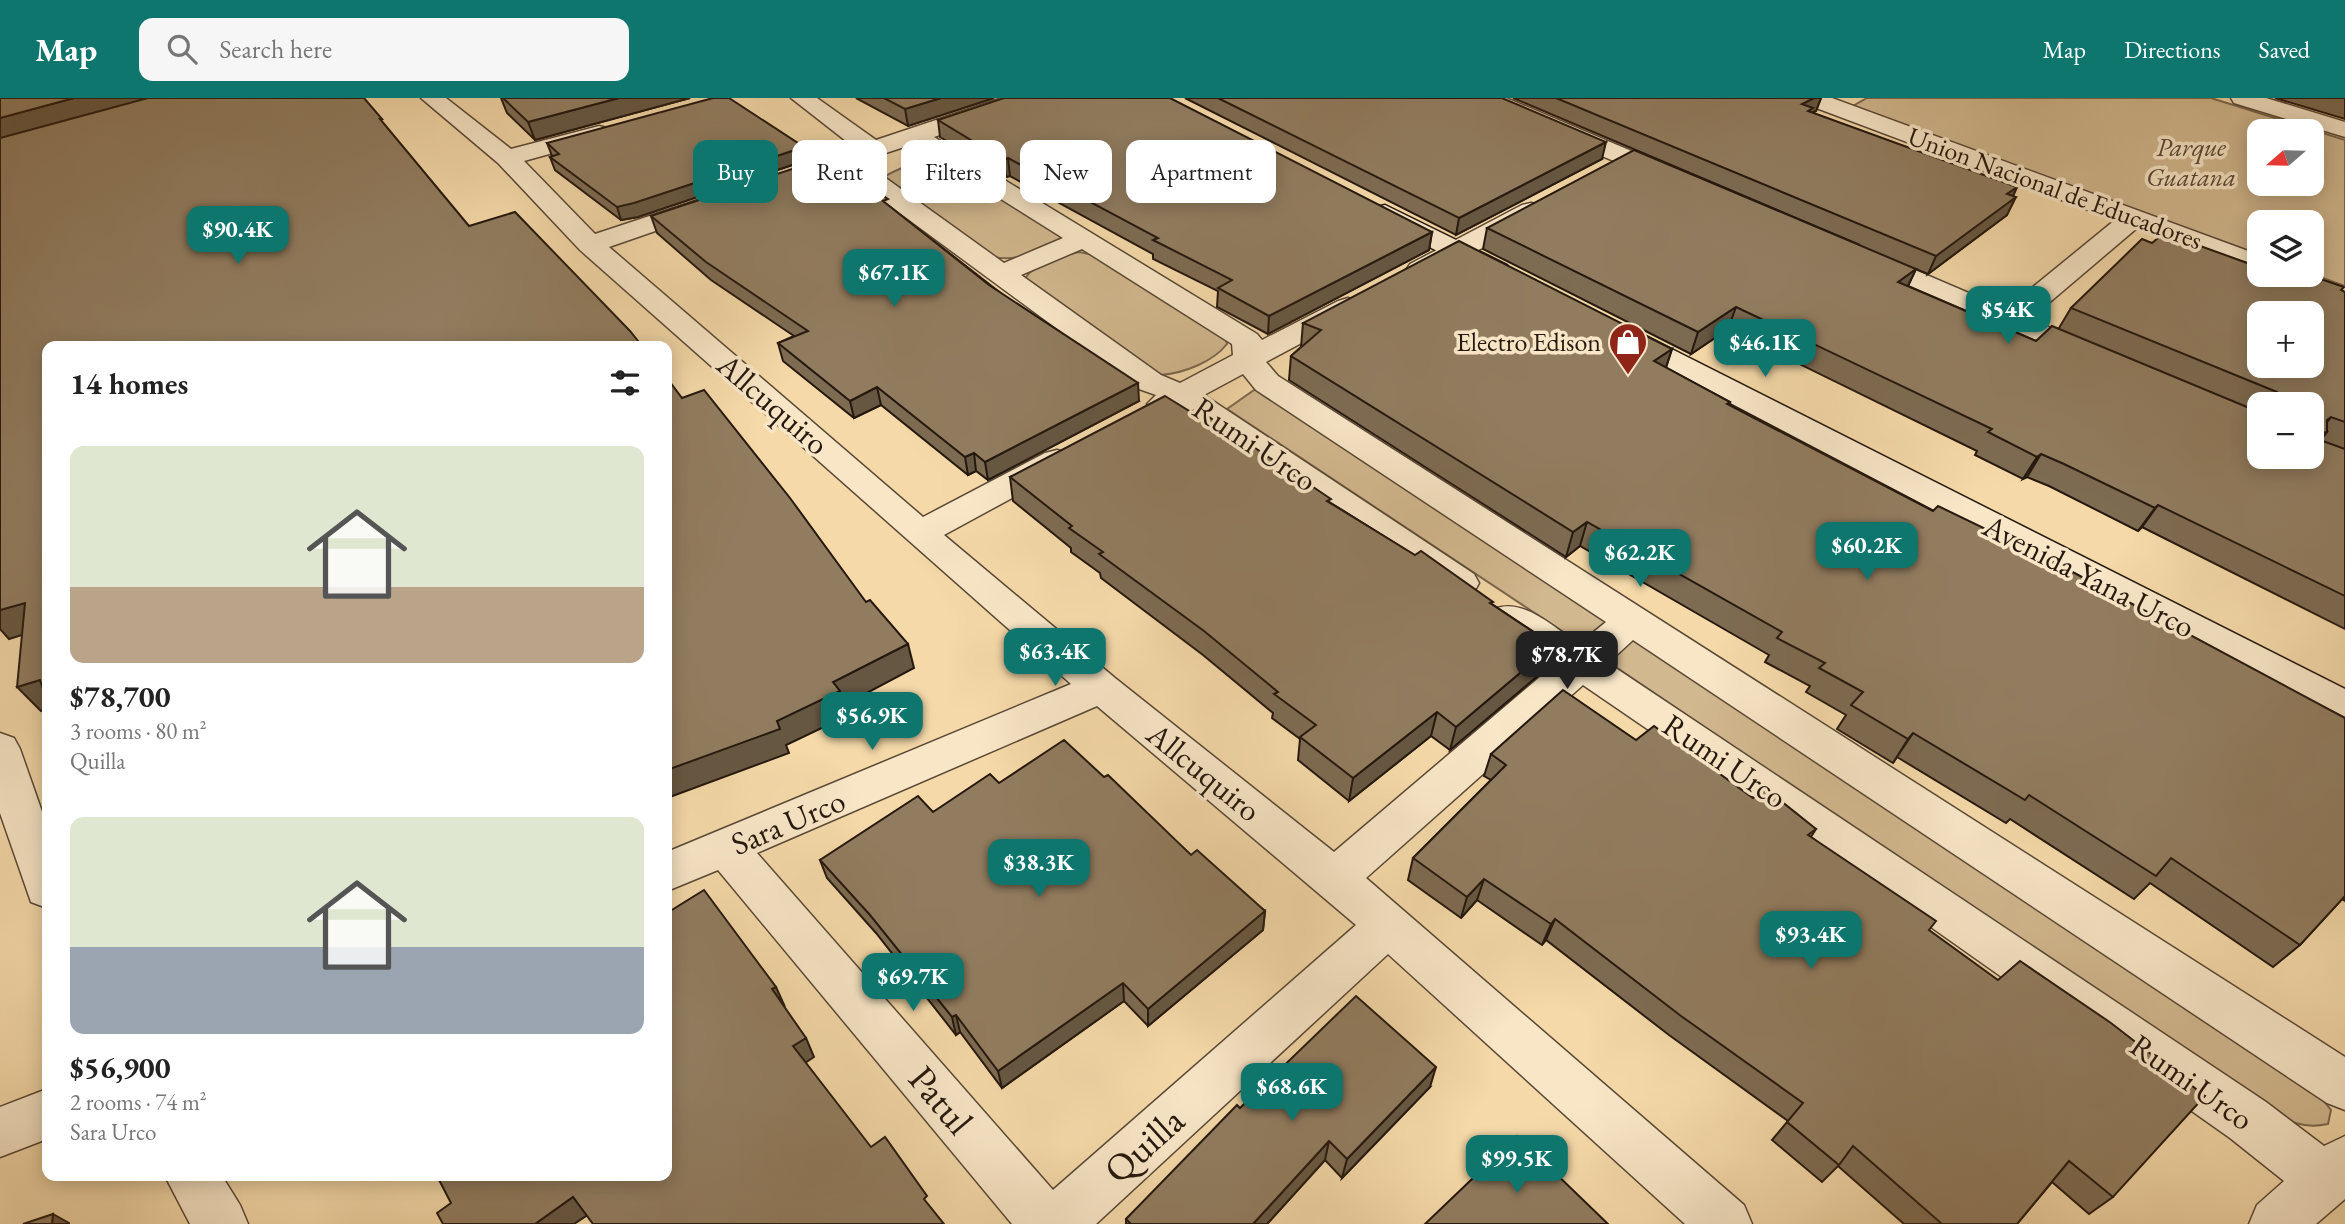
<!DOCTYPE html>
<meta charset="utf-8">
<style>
body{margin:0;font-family:"EB Garamond",serif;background:#f6f6f6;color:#222;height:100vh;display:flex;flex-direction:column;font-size:26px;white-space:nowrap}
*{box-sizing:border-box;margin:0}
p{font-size:23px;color:#767676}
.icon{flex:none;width:38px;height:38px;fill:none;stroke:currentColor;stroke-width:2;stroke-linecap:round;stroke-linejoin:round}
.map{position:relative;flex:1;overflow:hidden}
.drawer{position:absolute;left:42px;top:243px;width:630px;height:840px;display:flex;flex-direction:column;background:#fff;border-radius:14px;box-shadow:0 4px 18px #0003}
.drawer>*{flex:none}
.hud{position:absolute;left:693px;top:42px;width:665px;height:63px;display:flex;gap:14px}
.needle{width:46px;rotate:250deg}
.fabs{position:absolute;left:2247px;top:21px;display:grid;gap:14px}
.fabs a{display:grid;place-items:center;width:77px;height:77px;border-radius:14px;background:#fff;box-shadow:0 4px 18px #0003;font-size:35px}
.price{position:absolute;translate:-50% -60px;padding:0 16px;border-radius:14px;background:#0f766e;color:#fff;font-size:23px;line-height:46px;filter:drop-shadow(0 2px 4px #0008)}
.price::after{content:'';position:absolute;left:50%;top:42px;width:21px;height:16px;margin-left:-10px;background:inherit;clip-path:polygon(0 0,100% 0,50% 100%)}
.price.selected{background:#222;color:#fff}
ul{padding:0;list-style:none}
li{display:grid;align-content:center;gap:14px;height:371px;padding:0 28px}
li span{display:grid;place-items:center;height:217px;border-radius:14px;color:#555}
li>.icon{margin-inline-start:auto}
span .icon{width:126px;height:126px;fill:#fffc;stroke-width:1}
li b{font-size:30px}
h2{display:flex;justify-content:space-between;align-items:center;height:84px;padding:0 28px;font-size:30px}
.chip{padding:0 24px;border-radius:14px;background:#fff;box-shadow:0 4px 18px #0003;font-size:24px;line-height:63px}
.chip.selected{background:#0f766e;color:#fff}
header{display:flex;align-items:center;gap:42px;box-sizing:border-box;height:98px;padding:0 35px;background:#0f766e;color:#fff}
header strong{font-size:33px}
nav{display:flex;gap:38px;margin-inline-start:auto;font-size:24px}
.search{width:490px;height:63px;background:#f6f6f6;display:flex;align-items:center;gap:18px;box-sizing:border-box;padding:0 24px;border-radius:14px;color:#767676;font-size:26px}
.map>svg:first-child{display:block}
.green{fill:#d2b88f;stroke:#7c684e;stroke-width:2;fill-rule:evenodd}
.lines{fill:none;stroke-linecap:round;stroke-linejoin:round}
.street-casing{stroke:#594835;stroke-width:3}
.secondary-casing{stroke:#25180e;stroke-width:3}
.street{fill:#f8e6c7;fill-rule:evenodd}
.secondary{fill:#f8e6c7;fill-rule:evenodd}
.wall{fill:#7d6b52;stroke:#25180e;stroke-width:2;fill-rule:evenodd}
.shaded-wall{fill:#665742;stroke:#25180e;stroke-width:2}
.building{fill:#917c5f;stroke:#25180e;stroke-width:2;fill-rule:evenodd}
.labels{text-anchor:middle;stroke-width:7;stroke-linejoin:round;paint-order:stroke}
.far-park-label{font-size:26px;font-style:italic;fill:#594835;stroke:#f8e6c7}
.far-street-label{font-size:26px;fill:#25180e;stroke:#f8e6c7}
.far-poi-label{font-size:26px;fill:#25180e;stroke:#f8e6c7;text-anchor:end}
.street-label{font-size:32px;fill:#25180e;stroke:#f8e6c7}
.near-street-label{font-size:38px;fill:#25180e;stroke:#f8e6c7}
</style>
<header>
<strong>Map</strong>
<div class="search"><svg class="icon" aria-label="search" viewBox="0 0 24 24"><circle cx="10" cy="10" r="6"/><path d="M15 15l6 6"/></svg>Search here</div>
<nav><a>Map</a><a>Directions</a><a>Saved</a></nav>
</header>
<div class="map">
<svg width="2345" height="1126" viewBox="0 0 2345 1126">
<rect width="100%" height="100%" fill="#f5d9a9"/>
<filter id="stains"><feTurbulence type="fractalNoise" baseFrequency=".00286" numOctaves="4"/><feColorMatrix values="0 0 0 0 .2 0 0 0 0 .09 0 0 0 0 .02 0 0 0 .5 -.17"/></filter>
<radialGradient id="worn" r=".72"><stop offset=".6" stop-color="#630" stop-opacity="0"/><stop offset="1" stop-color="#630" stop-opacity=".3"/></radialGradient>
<g class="green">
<path d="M1867,0H2211L2345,42V188L2312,176V124H2259V157L1851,9ZM2259,33H2312V86H2259Z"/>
<path d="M939,63L1057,131L1062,139C1044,153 1016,164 994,159L879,82C896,71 918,62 939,63Z"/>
<path d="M1079,154L1094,157L1225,239L1227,246C1213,264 1184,275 1161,277L1027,186L1026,179C1037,164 1061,158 1079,154Z"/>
<path d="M1257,290L2315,992L2331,1012L2328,1026C2300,1032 2287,1022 2264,1008L1595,555L1227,311Z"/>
</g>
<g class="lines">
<defs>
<g id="street">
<path d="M421,0H446L511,51L599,28L607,30L611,35L607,40L524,63L595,136L695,103L704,100L713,103L717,108L713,113L609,149L923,419L1045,355L1057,352L1069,355L1073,362L1069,369L944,437L1115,580L1334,754L1554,567L1497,528L1491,519L1497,510C1526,501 1555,531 1579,546L1606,524L1256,292L1243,276L1204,297L1474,476L1479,485L1474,494L1461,498L1448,494L1181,309L1163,315L1152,313L1147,306L1156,297L1139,291L840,71L824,75L815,73L812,68L815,63L855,50L791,0H817L876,42L1002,0H1036L1033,5L934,39L1257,236L1262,242L1338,203L1348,200L1358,203L1362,209L1358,215L1266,264L1278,278L2345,959V1012L2327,1005L1633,542L1608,565L2266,1004L2324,1048L2345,1038V1101L2316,1126H2249L2257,1107L2284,1083L2230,1040L1741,695L1583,587L1366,780L1744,1107L1752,1126H1685L1388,856L1096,1126H1012L718,772L667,793V754L1071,586L580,152L498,65ZM913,46L1063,140L1004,165L862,63ZM1082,151L1232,246L1233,257L1180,285L1161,277L1021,177ZM1097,608L1356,827L1053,1092L757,755Z"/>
<path d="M1475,0H1506L1681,74L1685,79L1681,84L1672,87L1663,84L1478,5Z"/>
<path d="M1800,0H1832L2259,157V174L2137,130L2030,221L2101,252L2105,258L2101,264L2090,267L2079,264L1853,166L1849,160L1853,154L1863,152L1873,154L2006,211L2115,122L1803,5Z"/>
<path d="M2231,0H2266L2345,24V39L2234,5Z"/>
<path d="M1531,105L1540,107L1544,113L1540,119L1430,178L1420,180L1410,178L1406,172L1410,166L1522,107Z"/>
<path d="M0,635L14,640L20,651L47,728V810L31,804L0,715Z"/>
<path d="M47,991V1041L0,1059V1009Z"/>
<path d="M165,1078H222L240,1107L248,1126H190Z"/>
</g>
<g id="secondary">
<path d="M1385,107L1507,167L1511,173L1507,179L1497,181L1487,179L1376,121L1372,115L1376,109Z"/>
<path d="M1622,228L1632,231L2345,591V624L2331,620L1612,243L1607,237L1612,231Z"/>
</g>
</defs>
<use href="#street" class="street-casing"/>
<use href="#secondary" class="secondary-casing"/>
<use href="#street" class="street"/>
<use href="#secondary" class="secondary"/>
</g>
<g class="wall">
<path d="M501,0H690L535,42L507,15Z"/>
<path d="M856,0H994L908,28Z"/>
<path d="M1185,0H1502L1602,61L1456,137Z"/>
<path d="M1513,0H1821L1816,13L1812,15L2017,89L2013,98L2007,117L1928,176L1916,171L1908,188L2036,243L2059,230L2071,210L2152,145L2253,167L2345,194V531L2142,429L2138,433L2049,388L2027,379L2023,381L1975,357L1977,353L1728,231L1691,256L1483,151L1487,130L1860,147ZM2259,306H2312L2259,359Z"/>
<path d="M2275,0H2345V21Z"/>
<path d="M938,22L1432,134L1429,152L1268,236L1217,209L1218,193L1153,161V156L1010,78L1006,79L940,39Z"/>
<path d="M547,45L804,49L807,62L638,119L621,122L555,72L550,59L552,58Z"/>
<path d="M889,108L1139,303L988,382L976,373L968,377L881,307L854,320L783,263L778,245L794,238L711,182L657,135L651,118Z"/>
<path d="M1303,225L1672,251L1666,270L1730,304L1729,307L1933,413L2345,620V803L2342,801L2300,847L2273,869L2150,785L2134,801L2010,721L2006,725L1897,659L1893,665L1837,631L1846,617L1806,594L1810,588L1765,564L1769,557L1580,448L1566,459L1289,282L1291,258L1301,249Z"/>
<path d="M1191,314L1331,405L1492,506L1553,547L1546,571L1450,652L1431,638L1349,703L1298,662L1300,641L1272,620L1273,615L1203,557L1101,480L1100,475L1071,454V450L1013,403L1010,379Z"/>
<path d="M1636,642L1816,731L1811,739L1929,832L2113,1099L2089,1116L2052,1084L2017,1126H1904L1838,1068L1822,1084L1772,1042L1788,1023L1669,937L1546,842L1542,847L1477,802L1461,820L1408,782L1413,760L1491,682L1484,678L1491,656Z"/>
<path d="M1104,679L1191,757L1265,813L1263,832L1148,928L1124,903L1002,990L960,934L956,937L876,835L827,780L820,762L933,714L999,685Z"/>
<path d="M1430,989L1342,1080L1325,1062L1267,1126H1126V1121L1240,1010Z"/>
</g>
<g class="shaded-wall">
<path d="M74,0H166L0,45V20Z"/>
<path d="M619,0H690L535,42L528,24Z"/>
<path d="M941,0H994L908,28L905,11Z"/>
<path d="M1814,0H1821L1816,13L1811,15L1807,27L1802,6Z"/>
<path d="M1606,44L1602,61L1456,137L1459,120Z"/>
<path d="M804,49L807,62L638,119L621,122L617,109Z"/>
<path d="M1008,60L1010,78L1006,79L1004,62Z"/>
<path d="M2017,89L2010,104L2016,99L2007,117L1928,176L1936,158L2007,96Z"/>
<path d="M1432,134L1429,152L1268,236L1269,218Z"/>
<path d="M1916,171L1906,192L1898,184Z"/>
<path d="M1736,209L1728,231L1691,256L1698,234Z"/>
<path d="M1672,251L1664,275L1654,263Z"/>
<path d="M1138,285L1139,303L988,382L985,364Z"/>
<path d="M877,289L881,307L854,320L850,303Z"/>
<path d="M2331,319L2318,335L2327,334L2312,353V339L2327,322Z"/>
<path d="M974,355L976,373L968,377L965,359Z"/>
<path d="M2041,356L2027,379L2023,381L2037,359Z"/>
<path d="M2158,407L2142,429L2138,433L2155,410Z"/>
<path d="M1587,424L1580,448L1566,459L1573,434Z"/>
<path d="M25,505L47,529L9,541L0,531V512Z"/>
<path d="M908,546L914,570L844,607L847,618L786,647L789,655L667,700V672L833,584Z"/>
<path d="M1553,547L1546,571L1450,652L1456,629Z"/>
<path d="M40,582L47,590V611L41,613L17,589Z"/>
<path d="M1437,614L1431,638L1349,703L1353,680Z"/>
<path d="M1913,635L1893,665L1908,641Z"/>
<path d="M1484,781L1477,802L1461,820L1467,799Z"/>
<path d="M1265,813L1263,832L1148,928V911Z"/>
<path d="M1555,821L1546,842L1542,847L1551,826Z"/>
<path d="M1123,885L1124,903L1002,990L998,973Z"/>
<path d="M776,889L785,909L772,891Z"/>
<path d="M956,917L960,934L956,937L952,919Z"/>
<path d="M806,940L814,959L802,967L793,948Z"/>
<path d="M1436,969L1430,989L1342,1080L1347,1061Z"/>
<path d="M1329,1043L1325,1062L1267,1126H1253Z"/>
<path d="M573,1099L589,1116L574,1126H535Z"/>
<path d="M53,1116L69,1125V1126H52Z"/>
</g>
<g class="building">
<path d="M0,0H74L0,20Z"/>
<path d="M148,0H364L382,21H380L469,128L515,114L630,233L642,248H47V603L40,582L17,589L25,505L0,512V40Z"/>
<path d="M503,0H619L528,24Z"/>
<path d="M713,0H729L804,49L634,105L617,109L550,59L559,56L547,45Z"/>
<path d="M884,0H941L905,11Z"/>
<path d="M1004,0H1170L1432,134L1269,218L1218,190L1232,182L1153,142L1158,140L1008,60L1004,62L938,22Z"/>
<path d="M1218,0H1502L1606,44L1459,120Z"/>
<path d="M1556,0H1814L1802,6L1813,10L1808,13L2017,89L2007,96L2016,99L1936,158Z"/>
<path d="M1634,52L1916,171L1898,184L2036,243L2052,228L2259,314V359H2312V306H2277V294L2071,210L2142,141L2152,145L2164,135L2253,167L2259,161V177H2309L2344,189L2341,192L2345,194V324L2331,319L2327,322V334L2314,336L2317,341L2345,351V498L2158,407L2155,410L2064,366L2041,356L2037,359L1988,334L1992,331L1736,209L1698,234L1487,130ZM2259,215H2312V268H2259Z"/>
<path d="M825,60L888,101L883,103L989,187L1138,285L985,364L974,355L965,359L877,289L850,303L778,245L808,233L706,164L651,118Z"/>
<path d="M1459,143L1672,251L1654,263L1730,304L1727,306L1933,413L1938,408L2054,464L2345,620V798L2300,847L2171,760L2156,778L2029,697L2025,702L1913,635L1908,641L1851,607L1863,594L1819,570L1825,565L1777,540L1782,534L1587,424L1573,434L1291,258L1321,232L1303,225Z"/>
<path d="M667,280L682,300L704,292L790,400L866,504L870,502L908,546L833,584L840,593L777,623L780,631L667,672Z"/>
<path d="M1165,298L1191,314L1197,311L1331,401L1327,403L1415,457L1421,453L1493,504L1490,505L1553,547L1456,629L1437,614L1353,680L1300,639L1316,627L1274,596L1278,594L1204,533L1099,456L1103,454L1069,430L1072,428L1010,379Z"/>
<path d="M1563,592L1636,642L1654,628L1753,700L1766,691L1816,731L1808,737L1936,823L1929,832L1998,882L2020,863L2111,925L2205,998L2113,1099L2069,1063L2017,1126H1942L1853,1048L1839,1067L1787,1024L1803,1005L1681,918L1555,821L1551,826L1484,781L1467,799L1413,760L1506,667L1491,656Z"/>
<path d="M1064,642L1104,679L1108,677L1191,757L1197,752L1265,813L1148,911L1123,885L998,973L956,917L952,919L870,817L820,762L918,698L933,714L990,676L999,685Z"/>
<path d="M704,792L776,889L772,891L806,940L793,948L871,1049L885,1039L927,1098L924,1101L944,1126H593L573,1099L535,1126H443L437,1115L451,1105L437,1078H667V815Z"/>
<path d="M1356,898L1436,969L1347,1061L1329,1043L1253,1126H1131L1126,1121L1237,1007L1240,1010Z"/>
<path d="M1517,1038L1608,1126H1425Z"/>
<path d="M53,1116L52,1126H23Z"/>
</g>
<defs>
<symbol id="shop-pin" viewBox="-11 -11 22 30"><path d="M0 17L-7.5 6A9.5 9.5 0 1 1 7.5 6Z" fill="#8f2418" stroke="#f8e6c7"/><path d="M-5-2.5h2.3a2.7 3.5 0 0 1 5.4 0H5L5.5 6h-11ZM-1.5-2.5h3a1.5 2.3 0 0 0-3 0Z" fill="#fff"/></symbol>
</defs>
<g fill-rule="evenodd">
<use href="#shop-pin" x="1606" y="222" width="44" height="60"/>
</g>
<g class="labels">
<g class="far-park-label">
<text x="2191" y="58">Parque<tspan x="2191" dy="30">Guatana</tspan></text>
</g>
<g class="far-street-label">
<text transform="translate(2055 90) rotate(20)" y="9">Union Nacional de Educadores</text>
</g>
<g class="far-poi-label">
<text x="1601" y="253">Electro Edison</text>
</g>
<g class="street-label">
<text transform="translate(773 306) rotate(41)" y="11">Allcuquiro</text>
<text transform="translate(1255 346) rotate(34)" y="11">Rumi Urco</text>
<text transform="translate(2089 478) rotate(27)" y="11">Avenida Yana Urco</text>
<text transform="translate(1725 663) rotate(34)" y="11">Rumi Urco</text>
<text transform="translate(1204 674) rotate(39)" y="11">Allcuquiro</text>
<text transform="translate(788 724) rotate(-23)" y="11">Sara Urco</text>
<text transform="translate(2192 984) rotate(35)" y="11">Rumi Urco</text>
</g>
<g class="near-street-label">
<text transform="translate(941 1002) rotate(50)" y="13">Patul</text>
<text transform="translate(1144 1047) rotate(-42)" y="13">Quilla</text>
</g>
</g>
<rect width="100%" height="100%" filter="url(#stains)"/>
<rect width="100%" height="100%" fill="url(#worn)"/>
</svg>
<div class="fabs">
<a><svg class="needle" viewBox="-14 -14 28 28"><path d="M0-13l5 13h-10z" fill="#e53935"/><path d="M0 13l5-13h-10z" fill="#767676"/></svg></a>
<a><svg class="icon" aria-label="layers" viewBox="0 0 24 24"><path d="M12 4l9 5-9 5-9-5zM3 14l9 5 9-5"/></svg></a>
<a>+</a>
<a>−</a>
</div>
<b class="price" style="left:238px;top:168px">$90.4K</b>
<b class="price" style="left:894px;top:211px">$67.1K</b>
<b class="price" style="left:2008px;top:248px">$54K</b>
<b class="price" style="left:1765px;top:281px">$46.1K</b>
<b class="price" style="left:1867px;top:484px">$60.2K</b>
<b class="price" style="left:1640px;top:491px">$62.2K</b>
<b class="price" style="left:1055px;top:590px">$63.4K</b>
<b class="price selected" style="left:1567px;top:593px">$78.7K</b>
<b class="price" style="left:872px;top:654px">$56.9K</b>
<b class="price" style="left:1039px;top:801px">$38.3K</b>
<b class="price" style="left:1811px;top:873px">$93.4K</b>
<b class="price" style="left:913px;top:915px">$69.7K</b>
<b class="price" style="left:1292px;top:1025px">$68.6K</b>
<b class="price" style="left:1517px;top:1097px">$99.5K</b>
<div class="hud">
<a class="chip selected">Buy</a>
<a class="chip">Rent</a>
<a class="chip">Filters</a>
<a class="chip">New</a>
<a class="chip">Apartment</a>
</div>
<section class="drawer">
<h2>14 homes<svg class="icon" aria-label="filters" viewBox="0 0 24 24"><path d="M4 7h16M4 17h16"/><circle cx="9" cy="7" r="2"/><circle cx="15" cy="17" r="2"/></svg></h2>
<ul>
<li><span style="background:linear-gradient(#dfe7d0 65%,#b9a48a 0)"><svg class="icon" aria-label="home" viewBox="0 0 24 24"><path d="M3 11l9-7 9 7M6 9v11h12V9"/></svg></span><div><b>$78,700</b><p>3 rooms · 80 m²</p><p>Quilla</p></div></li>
<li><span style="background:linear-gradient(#dfe7d0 60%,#9aa5b1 0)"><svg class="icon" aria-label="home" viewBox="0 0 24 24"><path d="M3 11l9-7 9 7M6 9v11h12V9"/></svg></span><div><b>$56,900</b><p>2 rooms · 74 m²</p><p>Sara Urco</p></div></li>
</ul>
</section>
</div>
